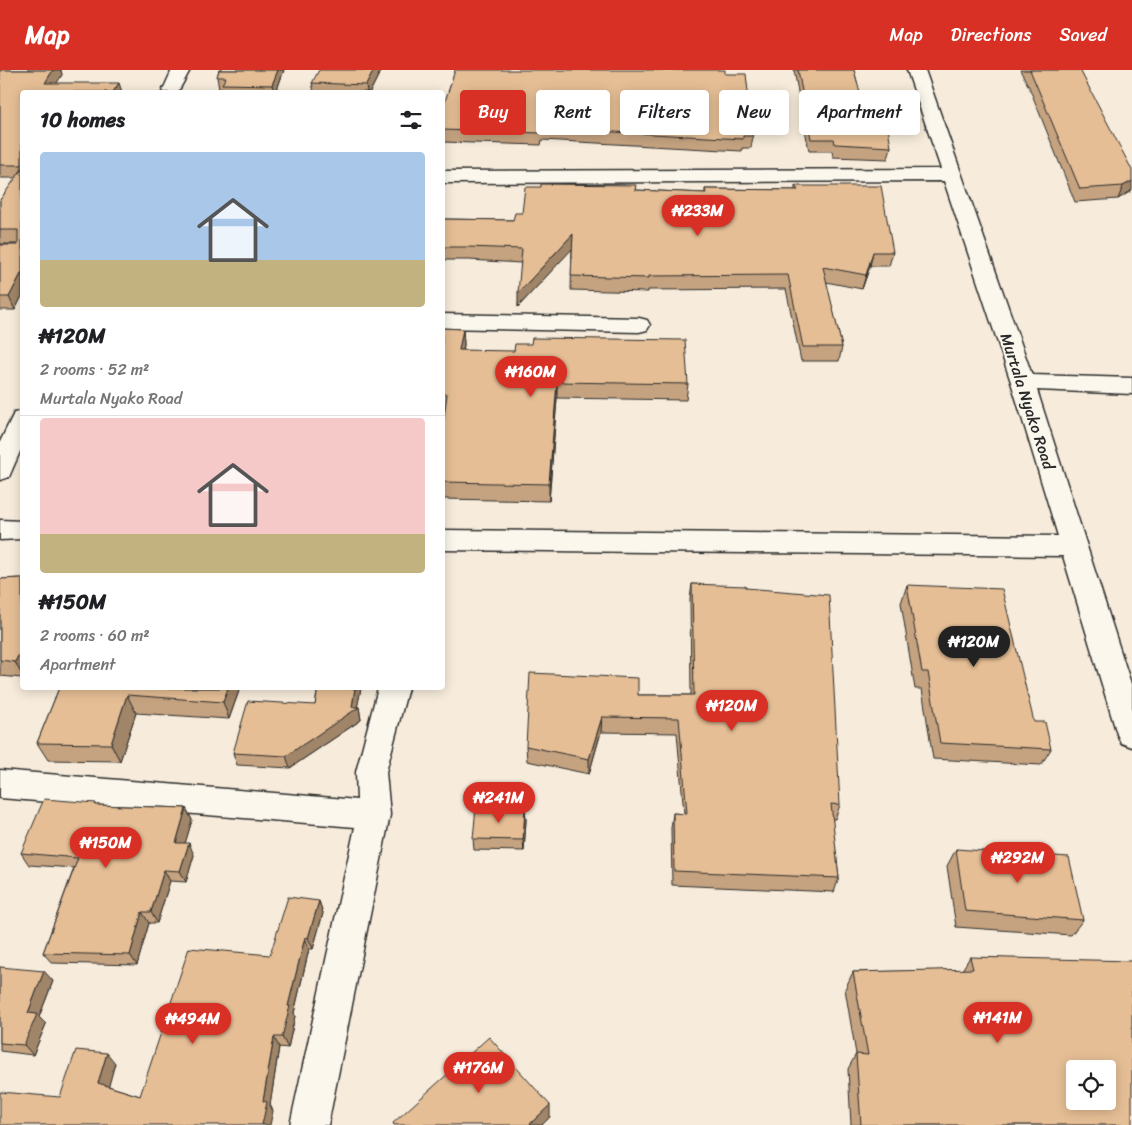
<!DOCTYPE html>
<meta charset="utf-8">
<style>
body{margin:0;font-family:Sriracha,sans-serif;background:#f6f6f6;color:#202124;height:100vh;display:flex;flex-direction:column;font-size:19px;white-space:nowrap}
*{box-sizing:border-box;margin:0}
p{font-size:16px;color:#757577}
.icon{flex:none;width:28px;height:28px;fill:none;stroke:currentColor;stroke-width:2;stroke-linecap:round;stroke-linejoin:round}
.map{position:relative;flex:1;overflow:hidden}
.details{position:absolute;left:20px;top:20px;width:425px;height:600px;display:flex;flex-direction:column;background:#fff;border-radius:5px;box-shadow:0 2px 12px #0003}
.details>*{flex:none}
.hud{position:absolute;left:460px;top:20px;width:475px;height:45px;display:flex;gap:10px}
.tools{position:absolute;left:1066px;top:990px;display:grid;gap:10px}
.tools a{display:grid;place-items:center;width:50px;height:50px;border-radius:5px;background:#fff;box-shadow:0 2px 12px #0003;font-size:25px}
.price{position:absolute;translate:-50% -42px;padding:0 11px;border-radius:18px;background:#d93025;color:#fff;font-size:16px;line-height:32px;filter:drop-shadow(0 1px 2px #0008)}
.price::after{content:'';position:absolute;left:50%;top:30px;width:15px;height:11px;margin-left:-8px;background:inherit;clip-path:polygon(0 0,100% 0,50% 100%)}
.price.current{background:#222;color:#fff}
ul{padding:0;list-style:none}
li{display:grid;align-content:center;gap:10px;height:265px;padding:0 20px}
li+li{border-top:1px solid #e0e0e0}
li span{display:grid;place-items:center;height:155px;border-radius:5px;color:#555}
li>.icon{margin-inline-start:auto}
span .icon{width:90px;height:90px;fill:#fffc;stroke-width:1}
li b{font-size:21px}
h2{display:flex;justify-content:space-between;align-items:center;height:60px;padding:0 20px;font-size:21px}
.tag{padding:0 18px;border-radius:5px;background:#fff;box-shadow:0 2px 12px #0003;font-size:18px;line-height:45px}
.tag.current{background:#d93025;color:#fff}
header{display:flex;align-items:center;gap:30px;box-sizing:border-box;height:70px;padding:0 25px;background:#d93025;color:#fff}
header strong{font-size:24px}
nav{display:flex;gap:28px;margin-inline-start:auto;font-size:18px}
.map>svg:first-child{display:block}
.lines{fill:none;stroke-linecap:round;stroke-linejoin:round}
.minor-casing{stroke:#2b2b2b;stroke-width:3}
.minor{fill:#fbf7ec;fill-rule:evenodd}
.wall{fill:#c5a380;stroke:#2b2b2b}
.shaded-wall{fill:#a08568;stroke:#2b2b2b}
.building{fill:#e5be95;stroke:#2b2b2b;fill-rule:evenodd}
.labels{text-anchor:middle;stroke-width:4;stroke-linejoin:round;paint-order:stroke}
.street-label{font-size:16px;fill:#2b2b2b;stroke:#fbf7ec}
</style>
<header>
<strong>Map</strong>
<nav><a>Map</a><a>Directions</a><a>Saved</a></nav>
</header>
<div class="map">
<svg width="1132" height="1055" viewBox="0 0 1132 1055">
<rect width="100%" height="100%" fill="#f7ecdb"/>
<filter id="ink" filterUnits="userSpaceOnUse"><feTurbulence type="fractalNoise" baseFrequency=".02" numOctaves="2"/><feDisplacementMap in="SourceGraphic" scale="10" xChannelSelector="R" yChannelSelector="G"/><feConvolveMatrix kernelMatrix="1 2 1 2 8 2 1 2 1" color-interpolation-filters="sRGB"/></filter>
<g filter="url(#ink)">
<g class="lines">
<defs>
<g id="minor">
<path d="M172,0H190L178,22H162Z"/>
<path d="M907,0H925L1032,305L1132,308V324L1037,320L1132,617V677L1121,673L1117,664L1063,486L442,480V460L1058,466L1011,312L944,111L442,113V101L941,99Z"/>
<path d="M442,244L639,248L647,250L650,255L647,260L639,262L442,258Z"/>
<path d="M22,341V377L9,407L0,410V372L14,343Z"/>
<path d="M0,450L22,451V469L0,470Z"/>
<path d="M378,618H408L386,702L390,745L328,1055H290L355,757L0,728V700L357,730L356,702Z"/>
</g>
</defs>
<use href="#minor" class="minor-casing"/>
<use href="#minor" class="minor"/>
</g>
<g class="wall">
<path d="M0,0H61L62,5L22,22V226L15,240H0V175H18V174H0V130L16,108H0Z"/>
<path d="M219,0H284L276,22H224L223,19H219L217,7Z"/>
<path d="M381,0L370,22H314L312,13Z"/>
<path d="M794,0H854L864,38L891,77L888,89L833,87L832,81H809Z"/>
<path d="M1020,0H1080L1131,121L1118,129L1075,132L1029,17Z"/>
<path d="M725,4L753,66L751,78H742V81L542,70L541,75L442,72V41Z"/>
<path d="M795,116L893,182L889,196H870L862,219L826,212L842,277L839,291H801L786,219L648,220V222L571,220L572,178L518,237L521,193L469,190H442V149L513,150L522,143L635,120L705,123V119L795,120Z"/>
<path d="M442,258L463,259L464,275L463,280L688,314L686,330L557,328L549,431L442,429V363L445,340H442Z"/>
<path d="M22,508V608L0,606V509Z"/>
<path d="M692,514L746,518L840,735L835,749H832L839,808L834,822L672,815L671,758L673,743L684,744L677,663L601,662L589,704L527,691L526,676L638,625H691L690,529Z"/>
<path d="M907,515L1034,652L1051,679L1041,695L933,689L922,619H915L901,533Z"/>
<path d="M59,618H240L229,649L136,643L120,691L48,690L37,673Z"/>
<path d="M318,618H361L357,637H359L361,650L290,698L237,695L233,683L315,635Z"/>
<path d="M97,735L186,738L192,750L185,773L194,785L186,812L170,811L157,853H149L137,895L52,893L43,883L74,798L29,795L21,783Z"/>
<path d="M525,739L526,750L524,781L474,780L473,769Z"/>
<path d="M956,779L1083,850L1071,865L956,857L947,796Z"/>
<path d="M319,831L323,843L313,879H309L294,943L295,946L288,978L279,977L270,1035L273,1041L60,1027L115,993L108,1016L140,1026L270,885Z"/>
<path d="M970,887L1132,1055H851L848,999L856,984L845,919L853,902L962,900Z"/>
<path d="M0,897L53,911L39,947L46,954L33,985L0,981Z"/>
</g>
<g class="shaded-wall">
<path d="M53,0H61L62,5L51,22L45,13Z"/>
<path d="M278,0H284L276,22H274L272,15Z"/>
<path d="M374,0H381L370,22H367L366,15Z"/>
<path d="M119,13L122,22H113Z"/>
<path d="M1132,111V119L1131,121L1118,129L1123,116Z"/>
<path d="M573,164V178L518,237V223Z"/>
<path d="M873,182L870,196L862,219L866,205Z"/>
<path d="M22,202V226L15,240L9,227Z"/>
<path d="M463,259L464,275L460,296L459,280Z"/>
<path d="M557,312V328L549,431V414Z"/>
<path d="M22,578V605L15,592Z"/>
<path d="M228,618H240L229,649L223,632Z"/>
<path d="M355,618H361L357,639L359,637L361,650L290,698L286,686L352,637Z"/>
<path d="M127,625L136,643L120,691L111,674Z"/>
<path d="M602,647L601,662L589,704V689Z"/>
<path d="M186,738L192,750L182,784L176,773Z"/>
<path d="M525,739L526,750L524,781L523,770Z"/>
<path d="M189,773L194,785L186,812L180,801Z"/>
<path d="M164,800L170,811L157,853L151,842Z"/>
<path d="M319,831L323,843L313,879L308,868Z"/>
<path d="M142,842L149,853L137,895L130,885Z"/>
<path d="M305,867L309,879L294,943L295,946L288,978L282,967L288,936Z"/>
<path d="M44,901L53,911L39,947L46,954L33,985L24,975L28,943Z"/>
<path d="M274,967L279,977L270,1035L273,1041L270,1055H262L263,1031Z"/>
<path d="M107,983L115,993L107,1023L98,1013Z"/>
<path d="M550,1035V1047L542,1055H529Z"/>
</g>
<g class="building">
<path d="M0,0H53L45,13H119L113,22H22V95H0Z"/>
<path d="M219,0H278L272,15L222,14L226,7H217Z"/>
<path d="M319,0H374L366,15L312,13Z"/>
<path d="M455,0H725V4H746L753,66H743V69L542,58L541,63L442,60V41Z"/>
<path d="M798,0H854L864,38L885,39L891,77L835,74L834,69H811Z"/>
<path d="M1030,0H1080L1132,100V111L1123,116L1080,119Z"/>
<path d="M22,99V202L9,227H0V175H18V160H0V130Z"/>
<path d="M541,114L636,115L635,120L706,123L705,119L798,120L795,116H881L893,182H873L866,205L823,197L842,277H803L788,205L649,206V208L571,206L573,164L518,223L522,179L468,177H442V149L513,150L515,143H522L525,117H541Z"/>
<path d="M442,258L463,259L459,280L514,281L515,274H531L532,268L685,270L688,314L557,312L549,414L442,412V377L444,368H442V363L447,324H442Z"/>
<path d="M22,508V578L15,592L0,590V509Z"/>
<path d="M692,514L745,516L746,518L829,525L840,735L831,734L839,808L674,801L673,743L687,744L679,648L602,647L589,689L526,676L530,603L638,608V625H694Z"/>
<path d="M907,515L1002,519L1034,652H1045L1051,679L940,673L928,602H922Z"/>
<path d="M59,618H228L223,632L127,625L111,674L37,673Z"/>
<path d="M318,618H355L352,637H359L286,686L233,683L248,631L315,635Z"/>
<path d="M44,729L96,733L95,735L186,738L176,773H189L180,801L164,800L151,842H142L130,885L43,883L78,788L21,783Z"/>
<path d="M476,737L525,739L523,770L473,769Z"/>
<path d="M956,779L1069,787L1083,850L965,841Z"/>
<path d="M288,827L319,831L308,868L305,867L288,936H290L282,967H274L263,1031L267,1032L262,1055H0V1022L60,1027L76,980L107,983L98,1013L140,1026L189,878L270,885Z"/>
<path d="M970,887L1132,891V1055H861L856,984L868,985L853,902L973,899ZM1075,999H1108V1031H1075Z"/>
<path d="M0,897L44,901L28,943L37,944L24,975L0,973Z"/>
<path d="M489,967L550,1035L529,1055H394L393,1053Z"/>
</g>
</g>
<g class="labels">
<g class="street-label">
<text transform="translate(1028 331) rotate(72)" y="6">Murtala Nyako Road</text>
</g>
</g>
</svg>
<div class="tools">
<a><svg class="icon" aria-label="locate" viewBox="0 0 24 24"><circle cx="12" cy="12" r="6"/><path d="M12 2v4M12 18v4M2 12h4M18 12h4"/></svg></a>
</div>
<b class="price" style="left:698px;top:167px">₦233M</b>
<b class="price" style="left:531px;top:328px">₦160M</b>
<b class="price current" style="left:974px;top:598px">₦120M</b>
<b class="price" style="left:732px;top:662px">₦120M</b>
<b class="price" style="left:499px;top:754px">₦241M</b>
<b class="price" style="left:106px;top:799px">₦150M</b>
<b class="price" style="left:1018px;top:814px">₦292M</b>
<b class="price" style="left:998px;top:974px">₦141M</b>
<b class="price" style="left:193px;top:975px">₦494M</b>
<b class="price" style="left:479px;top:1024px">₦176M</b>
<div class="hud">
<a class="tag current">Buy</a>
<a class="tag">Rent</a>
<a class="tag">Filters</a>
<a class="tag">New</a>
<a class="tag">Apartment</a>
</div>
<section class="details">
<h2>10 homes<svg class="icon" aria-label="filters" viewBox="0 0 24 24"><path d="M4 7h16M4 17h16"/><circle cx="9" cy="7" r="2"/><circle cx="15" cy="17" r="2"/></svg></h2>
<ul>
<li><span style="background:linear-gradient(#a9c7e8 70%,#c2b280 0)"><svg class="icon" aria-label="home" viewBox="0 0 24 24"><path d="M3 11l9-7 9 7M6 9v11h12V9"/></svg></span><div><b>₦120M</b><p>2 rooms · 52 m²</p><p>Murtala Nyako Road</p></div></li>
<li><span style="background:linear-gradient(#f6c9c9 75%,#c2b280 0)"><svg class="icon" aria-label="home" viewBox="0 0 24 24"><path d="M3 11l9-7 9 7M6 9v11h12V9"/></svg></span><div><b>₦150M</b><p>2 rooms · 60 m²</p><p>Apartment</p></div></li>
</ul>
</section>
</div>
